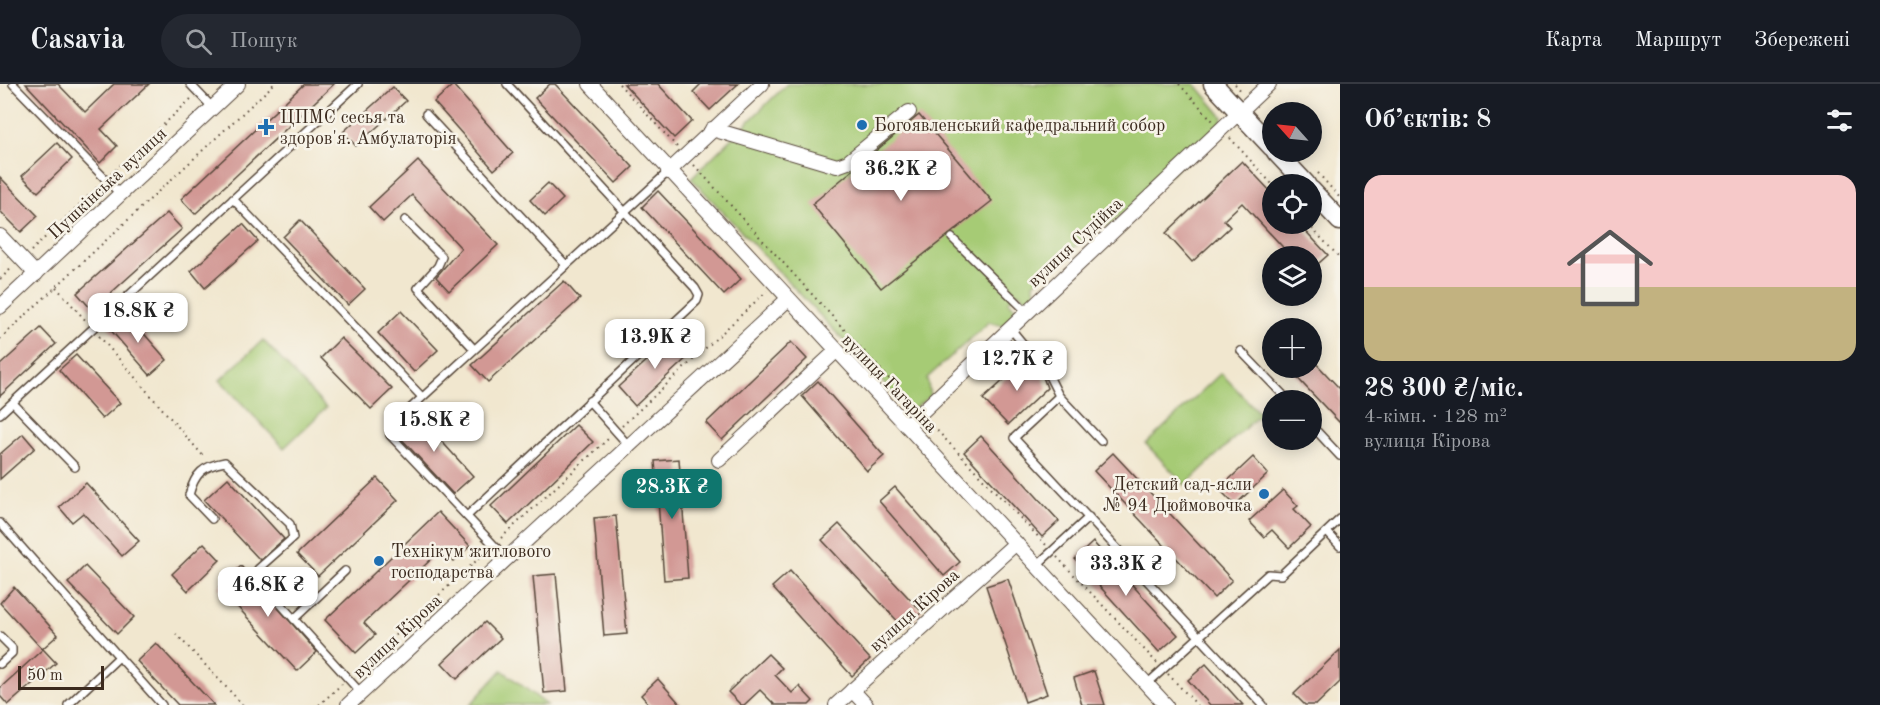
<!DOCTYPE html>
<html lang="uk">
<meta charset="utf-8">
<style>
body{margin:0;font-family:"Old Standard TT",serif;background:#242831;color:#f1f3f6;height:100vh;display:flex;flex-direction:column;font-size:22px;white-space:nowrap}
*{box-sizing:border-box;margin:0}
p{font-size:20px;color:#9ea1a6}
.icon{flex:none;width:33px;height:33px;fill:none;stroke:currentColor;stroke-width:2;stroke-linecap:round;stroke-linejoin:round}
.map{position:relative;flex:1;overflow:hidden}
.panel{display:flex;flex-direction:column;background:#171b24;width:540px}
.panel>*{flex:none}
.needle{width:39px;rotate:297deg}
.buttons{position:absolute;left:1262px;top:18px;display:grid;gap:12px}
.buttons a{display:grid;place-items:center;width:60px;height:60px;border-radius:50%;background:#171b24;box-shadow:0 3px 15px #0003;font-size:30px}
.scale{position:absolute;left:18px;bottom:15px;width:86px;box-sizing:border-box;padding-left:6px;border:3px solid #3b2a1e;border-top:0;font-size:16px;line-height:21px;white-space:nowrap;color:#3b2a1e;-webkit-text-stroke:4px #f7f3e8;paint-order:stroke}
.price{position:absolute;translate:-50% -51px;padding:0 14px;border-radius:12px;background:#fff;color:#222;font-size:20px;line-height:39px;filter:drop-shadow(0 2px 3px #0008)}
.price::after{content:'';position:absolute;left:50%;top:36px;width:18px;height:14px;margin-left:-9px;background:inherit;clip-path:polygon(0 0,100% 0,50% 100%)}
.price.active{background:#0f766e;color:#fff}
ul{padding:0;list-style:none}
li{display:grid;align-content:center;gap:12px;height:318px;padding:0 24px}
li span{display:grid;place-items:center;height:186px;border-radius:18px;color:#555}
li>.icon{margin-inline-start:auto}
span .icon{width:108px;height:108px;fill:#fffc;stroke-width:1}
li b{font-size:26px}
h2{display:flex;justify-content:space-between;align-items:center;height:72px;padding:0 24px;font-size:26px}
header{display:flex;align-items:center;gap:36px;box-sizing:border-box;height:84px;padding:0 30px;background:#171b24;border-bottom:2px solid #363941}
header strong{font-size:28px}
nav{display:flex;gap:33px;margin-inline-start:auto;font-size:21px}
.search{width:420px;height:54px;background:#242831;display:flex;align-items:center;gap:15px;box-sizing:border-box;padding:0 21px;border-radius:33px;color:#9ea1a6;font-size:22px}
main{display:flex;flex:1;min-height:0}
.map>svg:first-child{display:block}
.green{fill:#a6cb75;stroke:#707a4a;stroke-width:1.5}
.building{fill:#d29894}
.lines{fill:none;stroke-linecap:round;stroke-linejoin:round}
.lane-casing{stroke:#564639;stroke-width:10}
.street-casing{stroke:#564639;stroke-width:16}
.secondary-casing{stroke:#564639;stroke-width:21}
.path{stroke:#564639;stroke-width:2;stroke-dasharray:1.5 4.5;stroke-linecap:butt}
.lane{stroke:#fff;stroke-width:7}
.street{stroke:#fff;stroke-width:14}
.secondary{stroke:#fff;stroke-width:18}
.poi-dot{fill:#1f6fb2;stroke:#f7f3e8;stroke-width:2}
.labels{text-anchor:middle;stroke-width:5;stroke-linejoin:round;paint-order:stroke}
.poi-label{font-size:18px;fill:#3b2a1e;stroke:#f7f3e8;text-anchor:start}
.street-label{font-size:18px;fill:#3b2a1e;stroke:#f7f3e8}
</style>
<header>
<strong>Casavia</strong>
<div class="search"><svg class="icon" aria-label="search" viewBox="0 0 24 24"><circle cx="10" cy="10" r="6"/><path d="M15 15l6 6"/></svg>Пошук</div>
<nav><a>Карта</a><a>Маршрут</a><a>Збережені</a></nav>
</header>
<main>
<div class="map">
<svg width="1340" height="621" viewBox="0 0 1340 621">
<rect width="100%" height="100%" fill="#f7f3e8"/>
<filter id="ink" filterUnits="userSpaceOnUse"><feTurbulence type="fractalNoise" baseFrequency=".0167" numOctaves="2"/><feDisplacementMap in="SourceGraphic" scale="12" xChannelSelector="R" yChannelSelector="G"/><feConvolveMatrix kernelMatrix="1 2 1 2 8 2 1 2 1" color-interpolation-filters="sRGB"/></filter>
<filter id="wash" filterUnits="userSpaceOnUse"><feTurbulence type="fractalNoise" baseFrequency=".008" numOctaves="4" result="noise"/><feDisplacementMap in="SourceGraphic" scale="24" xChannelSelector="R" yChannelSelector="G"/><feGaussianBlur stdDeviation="1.35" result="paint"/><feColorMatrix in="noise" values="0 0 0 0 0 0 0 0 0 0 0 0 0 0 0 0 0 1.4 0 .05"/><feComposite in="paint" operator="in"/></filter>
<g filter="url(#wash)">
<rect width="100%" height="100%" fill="#f1e7cf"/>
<g class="green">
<path d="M787,0H1195L1223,33L1216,52L1108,142L1101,140L1034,199L1035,211L1029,217L1019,208L1008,217L1019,228L1004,242L989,238L927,294L930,312L912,326L907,324L691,94Z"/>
<path d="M263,256L326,324L284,364L220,296Z"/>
<path d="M1221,289L1260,330L1185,401L1146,360Z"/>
<path d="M502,586L547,621H470Z"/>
</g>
<g id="blocks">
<g class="building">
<path d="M26,0H58L85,28L114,0H149L101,45L117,62L100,79Z"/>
<path d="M304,0H334L195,130L181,115Z"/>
<path d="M550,0H555L633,83L616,99L535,14Z"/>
<path d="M624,0H658L692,37L674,54Z"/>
<path d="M701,0H738L710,26L693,8Z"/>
<path d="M453,1L513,69L494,86L434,18Z"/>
<path d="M393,3L406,17L356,62L343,48Z"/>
<path d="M919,31L992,117L881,204L812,120Z"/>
<path d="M57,59L72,75L38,108L22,92Z"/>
<path d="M418,77L498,161L449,207L436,193L461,164L412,111L383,138L369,123Z"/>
<path d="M1242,77L1272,109V140H1299L1328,171L1311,186V172H1291L1242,119L1224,136L1230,143L1192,178L1166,149Z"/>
<path d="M0,93L38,132L21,148L0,127Z"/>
<path d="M548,99L563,115L545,132L530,116Z"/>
<path d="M658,107L741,195L724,211L642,123Z"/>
<path d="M167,129L182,145L92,226L77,209Z"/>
<path d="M300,136L365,205L348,221L283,153Z"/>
<path d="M243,140L258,157L205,204L191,187Z"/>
<path d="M564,197L580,215L488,298L472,281Z"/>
<path d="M401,227L438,266L414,288L378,249Z"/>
<path d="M125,228L167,276L150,291L108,243Z"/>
<path d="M41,244L56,260L0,312V281Z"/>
<path d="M675,251L692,269L635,322L618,303Z"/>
<path d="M341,254L392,305L371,325L321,274Z"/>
<path d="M791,258L807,275L722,356L706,339Z"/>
<path d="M76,271L120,319L102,335L59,286Z"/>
<path d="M1028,274L1043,293L1047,304L1008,341L983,315Z"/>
<path d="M1311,274L1340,305V339L1288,284H1311Z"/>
<path d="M818,297L884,372L867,387L802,312Z"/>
<path d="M415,328L473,392L453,410L396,349V345Z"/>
<path d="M576,341L593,358L508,440L491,422Z"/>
<path d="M23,350L35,364L0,395V370Z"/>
<path d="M981,352L1059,437L1042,453L964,368Z"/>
<path d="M1113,369L1232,496L1214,514L1094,387Z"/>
<path d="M1253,373L1268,390L1235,421L1219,405Z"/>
<path d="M679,375L688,494L664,496L655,377Z"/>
<path d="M228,394L284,455L260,476L204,416Z"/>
<path d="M377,394L398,416L318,492L297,470Z"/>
<path d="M86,399L139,457L122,472L83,429L72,438L59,423Z"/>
<path d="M895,403L960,478L944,492L879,417Z"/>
<path d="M1283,406L1298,422L1294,425L1311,443L1289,464L1272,446L1264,453L1249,437Z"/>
<path d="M438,428L470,462L454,477L442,465L364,539L375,551L356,569L325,536Z"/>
<path d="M616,432L627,550L604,552L594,434Z"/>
<path d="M839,440L922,528L904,544L822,456Z"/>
<path d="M1093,458L1178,551L1159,568L1075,475Z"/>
<path d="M204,459L220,476L188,507L172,490Z"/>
<path d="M85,482L134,533L117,550L68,499Z"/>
<path d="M241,482L317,568L297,587L219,503Z"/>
<path d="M790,487L870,575L852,592L772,503Z"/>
<path d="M556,490L567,607L544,609L533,492Z"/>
<path d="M1008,495L1047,610L1025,618L986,502Z"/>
<path d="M14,503L58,551L42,565L0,519Z"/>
<path d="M485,538L501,554L457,595L442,579Z"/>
<path d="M156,559L214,621H178L137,577Z"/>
<path d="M43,565L56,579L8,621L0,612V604Z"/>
<path d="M1340,566V598L1316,621H1305L1294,610Z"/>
<path d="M768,570L782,584L775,591L792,609L799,602L813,617L809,621H775L760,606L744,621H741L728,608Z"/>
<path d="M1206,580L1243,621H1210L1188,596Z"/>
<path d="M1094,587L1105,621H1082L1074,594Z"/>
<path d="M658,595L681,621H650L641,611Z"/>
</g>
</g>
</g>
<g filter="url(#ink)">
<use href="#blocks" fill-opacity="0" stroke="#564639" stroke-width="1.5"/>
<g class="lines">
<defs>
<g id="lane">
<path d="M13,0L120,110"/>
<path d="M190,0L213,24"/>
<path d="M426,30L566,181"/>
<path d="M233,115L422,313"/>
<path d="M405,136L442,173L438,182L418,204L474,265"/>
<path d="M952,154L1027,228"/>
<path d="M1010,244L1048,290L1059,312L1014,354L1263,621"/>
<path d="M1241,267L1288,316"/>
<path d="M1059,312L1101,357"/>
<path d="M589,317L629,362"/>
<path d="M13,319L75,383"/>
<path d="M0,330L358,0"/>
<path d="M1311,341L1340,372"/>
<path d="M467,432L697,217L699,211L695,204L507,0"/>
<path d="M212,435L189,411C195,389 203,382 225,378L290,440L293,454L258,485L256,493L361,609"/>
<path d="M0,439L162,621"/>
<path d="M1327,448L1340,462"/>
<path d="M507,475L390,351V343L668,88"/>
<path d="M1037,481L1089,433"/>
<path d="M294,535L345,487"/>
<path d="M0,552L12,564V569L0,580"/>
<path d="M1147,600L1268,490L1281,491L1340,435"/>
<path d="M68,621L119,573"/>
</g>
<g id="street">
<path d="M590,0L1166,621"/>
<path d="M712,45L837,82L848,78L909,28"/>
<path d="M668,88L762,0"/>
<path d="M0,152L36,190"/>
<path d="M0,223L238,0"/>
<path d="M907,342L1269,0"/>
<path d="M719,376L835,268"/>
<path d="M852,606L866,621"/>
<path d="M348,621L787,216"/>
<path d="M836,621L1016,459"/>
</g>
<g id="secondary">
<path d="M1213,0L1272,63"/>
<path d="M1276,68L1306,100"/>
<path d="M1311,106L1340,137"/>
</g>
</defs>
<use href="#lane" class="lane-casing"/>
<use href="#street" class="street-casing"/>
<use href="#secondary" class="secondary-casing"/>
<g class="path">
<path d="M619,0L678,64"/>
<path d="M1179,0L1213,37"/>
<path d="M1235,0L1243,9"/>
<path d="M1230,54L1272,100"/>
<path d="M694,81L913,321"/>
<path d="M1318,89L1340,114"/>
<path d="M111,90L192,14"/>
<path d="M1308,140L1340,174"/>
<path d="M31,167L101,100"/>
<path d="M0,195L13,183"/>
<path d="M56,203L87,238"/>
<path d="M99,252L205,374"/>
<path d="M0,255L274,0"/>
<path d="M929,338L1047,462"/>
<path d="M622,342L767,207"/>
<path d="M501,454L609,354"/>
<path d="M1057,473L1158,580"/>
<path d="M176,550L243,621"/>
<path d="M355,588L488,466"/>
<path d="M1168,590L1197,621"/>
<path d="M319,621L342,600"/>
</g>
<use href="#lane" class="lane"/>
<use href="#street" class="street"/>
<use href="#secondary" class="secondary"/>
</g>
</g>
<g class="poi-dot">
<circle cx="862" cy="41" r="6"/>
<path d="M263 34h6v6h6v6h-6v6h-6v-6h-6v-6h6z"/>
<circle cx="1264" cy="410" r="6"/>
<circle cx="379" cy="477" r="6"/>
</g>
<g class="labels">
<g class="poi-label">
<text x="280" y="39">ЦПМС сесья та<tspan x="280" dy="21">здоров'я. Амбулаторія</tspan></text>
<text x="874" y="47">Богоявленський кафедральний собор</text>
<text x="1252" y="406" text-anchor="end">Детский сад-ясли<tspan x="1252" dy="21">№ 94 Дюймовочка</tspan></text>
<text x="391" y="473">Технікум житлового<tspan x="391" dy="21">господарства</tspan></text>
</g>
<g class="street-label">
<text transform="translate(107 99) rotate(-43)" y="6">Пушкінська вулиця</text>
<text transform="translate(1075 158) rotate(-43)" y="6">вулиця Судійка</text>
<text transform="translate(890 299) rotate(46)" y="6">вулиця Гагаріна</text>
<text transform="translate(914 526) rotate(-42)" y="6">вулиця Кірова</text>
<text transform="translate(397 552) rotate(-43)" y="6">вулиця Кірова</text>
</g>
</g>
</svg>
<div class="buttons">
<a><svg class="needle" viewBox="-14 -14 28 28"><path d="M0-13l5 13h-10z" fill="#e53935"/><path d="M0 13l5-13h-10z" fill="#9ea1a6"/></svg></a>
<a><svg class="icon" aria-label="locate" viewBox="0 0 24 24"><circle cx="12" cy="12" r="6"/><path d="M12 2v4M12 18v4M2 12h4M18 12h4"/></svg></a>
<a><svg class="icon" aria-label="layers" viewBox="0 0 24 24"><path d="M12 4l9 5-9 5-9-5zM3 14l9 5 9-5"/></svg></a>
<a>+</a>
<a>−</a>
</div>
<div class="scale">50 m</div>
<b class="price" style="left:901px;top:118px">36.2K ₴</b>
<b class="price" style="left:138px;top:260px">18.8K ₴</b>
<b class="price" style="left:655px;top:286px">13.9K ₴</b>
<b class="price" style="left:1017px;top:308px">12.7K ₴</b>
<b class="price" style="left:434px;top:369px">15.8K ₴</b>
<b class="price active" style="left:672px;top:436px">28.3K ₴</b>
<b class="price" style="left:1126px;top:513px">33.3K ₴</b>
<b class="price" style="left:268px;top:534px">46.8K ₴</b>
</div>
<section class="panel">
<h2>Об’єктів: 8<svg class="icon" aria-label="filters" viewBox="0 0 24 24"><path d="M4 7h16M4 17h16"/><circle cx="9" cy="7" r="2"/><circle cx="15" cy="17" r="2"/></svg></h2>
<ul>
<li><span style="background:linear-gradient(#f6c9c9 60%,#c2b280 0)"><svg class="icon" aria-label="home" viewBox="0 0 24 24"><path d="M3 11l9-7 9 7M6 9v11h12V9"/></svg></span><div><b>28 300 ₴/міс.</b><p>4-кімн. · 128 m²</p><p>вулиця Кірова</p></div></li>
</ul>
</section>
</main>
